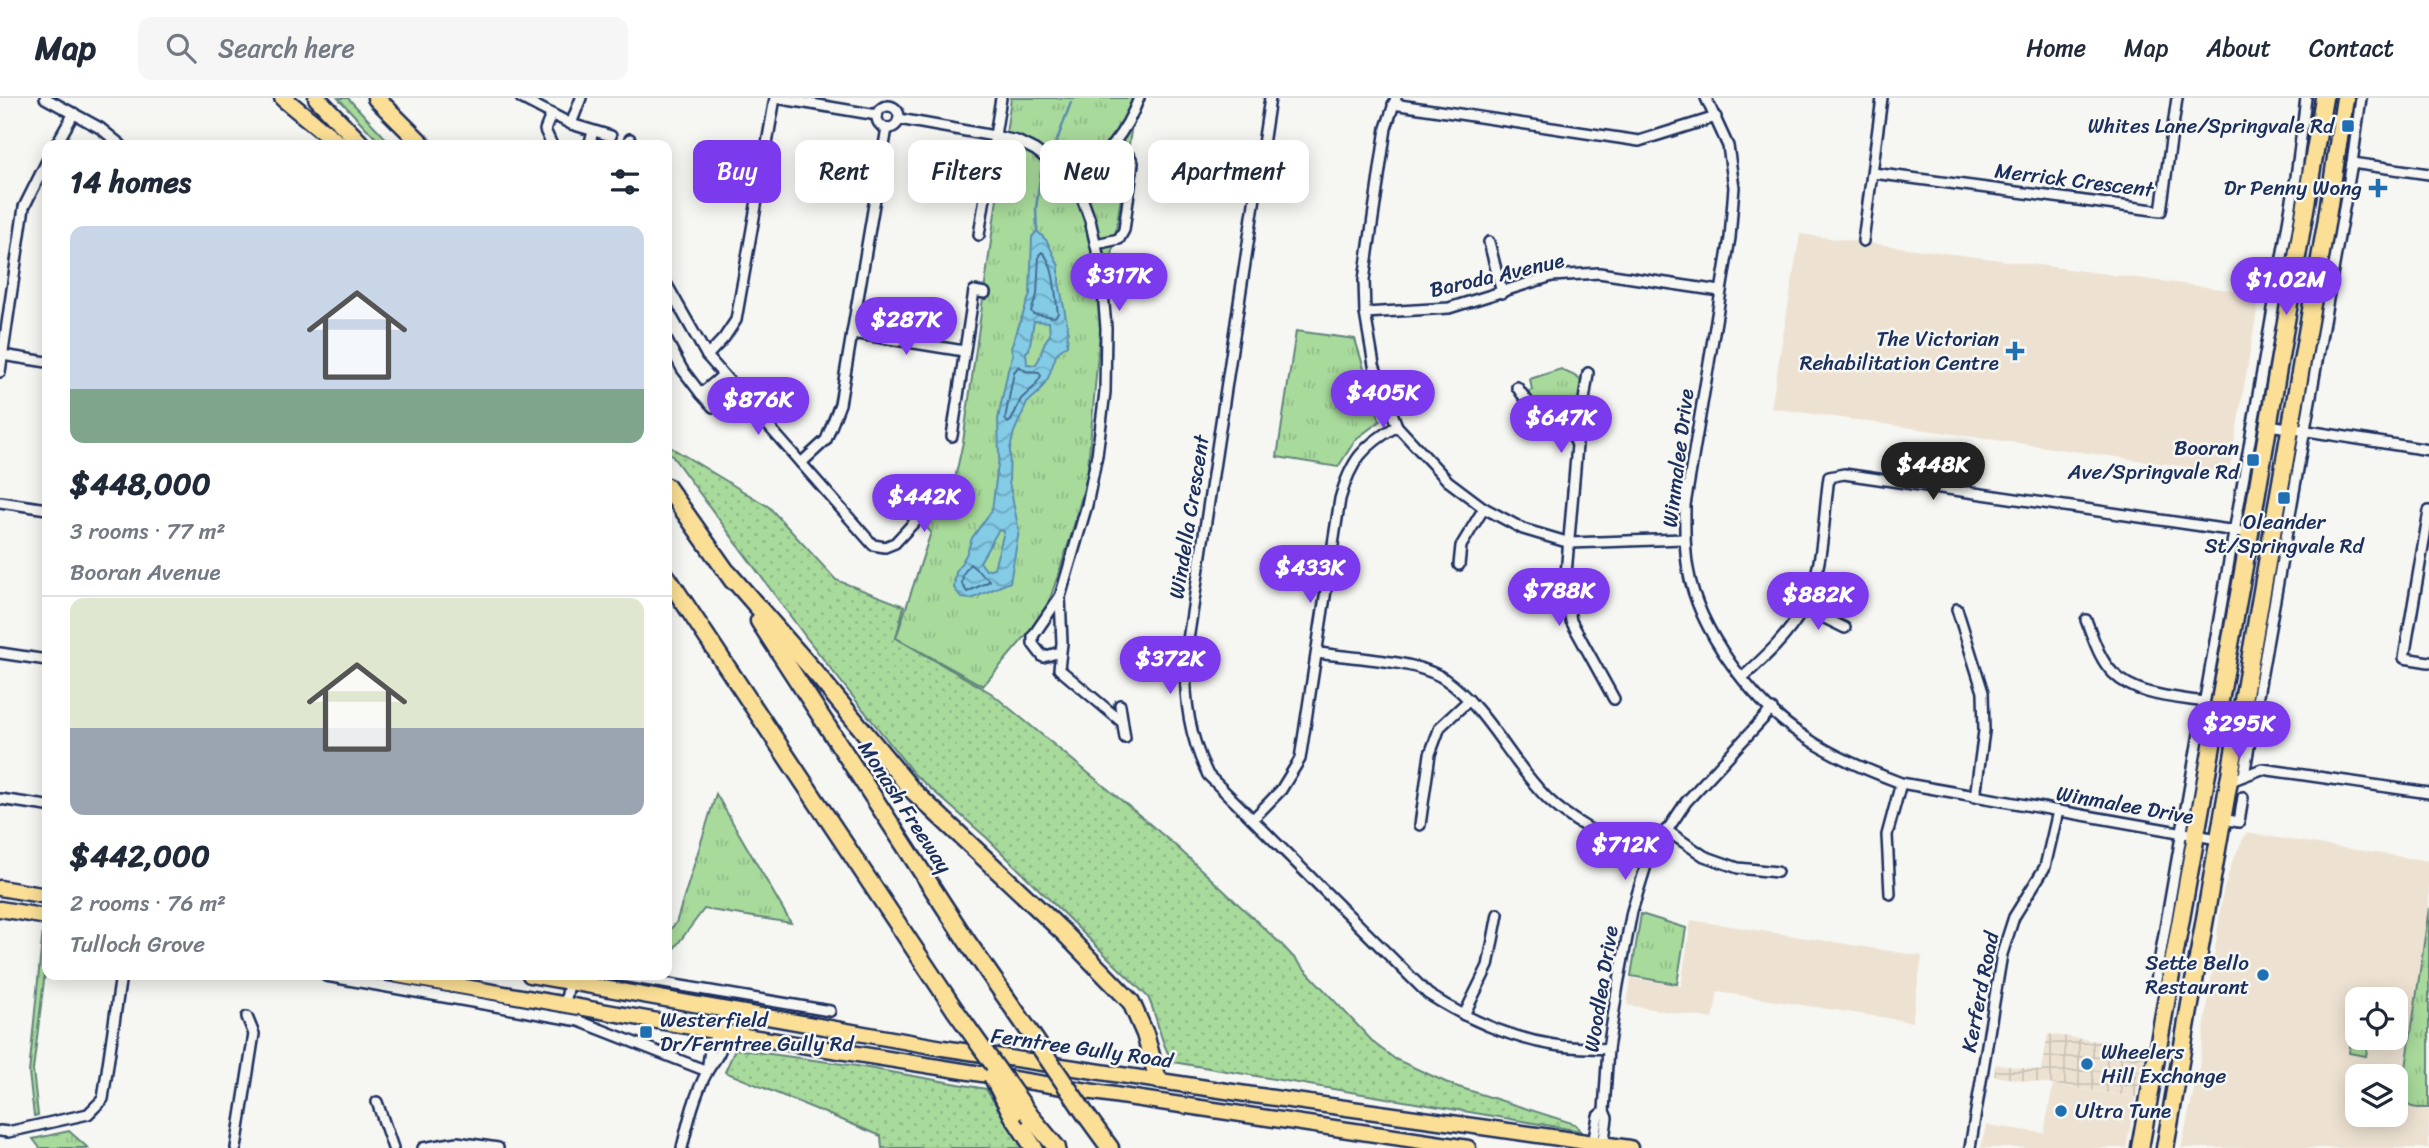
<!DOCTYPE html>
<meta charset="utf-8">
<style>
body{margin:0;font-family:Sriracha,sans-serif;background:#f6f6f7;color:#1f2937;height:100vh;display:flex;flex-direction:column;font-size:26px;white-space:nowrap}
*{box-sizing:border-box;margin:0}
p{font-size:23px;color:#747a83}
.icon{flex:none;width:38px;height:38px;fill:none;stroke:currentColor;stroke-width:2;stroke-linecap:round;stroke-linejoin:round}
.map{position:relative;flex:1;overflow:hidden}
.details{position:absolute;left:42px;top:42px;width:630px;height:840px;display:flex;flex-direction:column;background:#fff;border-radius:14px;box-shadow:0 4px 18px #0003}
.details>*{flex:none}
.banner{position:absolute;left:693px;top:42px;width:665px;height:63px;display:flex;gap:14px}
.fabs{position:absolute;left:2345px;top:889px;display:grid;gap:14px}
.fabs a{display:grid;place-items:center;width:63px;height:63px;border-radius:14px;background:#fff;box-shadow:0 4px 18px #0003;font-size:35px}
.price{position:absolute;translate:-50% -60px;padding:0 16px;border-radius:24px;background:#7c3aed;color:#fff;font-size:23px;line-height:46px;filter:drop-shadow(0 2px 4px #0008)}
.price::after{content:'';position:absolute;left:50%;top:42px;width:21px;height:16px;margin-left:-10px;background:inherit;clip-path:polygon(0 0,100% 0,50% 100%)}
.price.on{background:#222;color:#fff}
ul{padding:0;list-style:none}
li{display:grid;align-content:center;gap:14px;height:371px;padding:0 28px}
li+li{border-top:2px solid #e0e1e3}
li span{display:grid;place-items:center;height:217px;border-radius:14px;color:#555}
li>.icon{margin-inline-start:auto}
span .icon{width:126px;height:126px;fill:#fffc;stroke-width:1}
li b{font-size:30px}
h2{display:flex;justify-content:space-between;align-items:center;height:84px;padding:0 28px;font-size:30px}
.chip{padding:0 24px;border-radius:14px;background:#fff;box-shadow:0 4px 18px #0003;font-size:24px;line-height:63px}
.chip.on{background:#7c3aed;color:#fff}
header{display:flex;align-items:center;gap:42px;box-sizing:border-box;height:98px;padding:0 35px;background:#fff;border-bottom:2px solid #e0e1e3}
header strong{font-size:33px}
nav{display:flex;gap:38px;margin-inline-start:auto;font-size:24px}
.search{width:490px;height:63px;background:#f6f6f7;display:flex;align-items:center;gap:18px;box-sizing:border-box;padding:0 24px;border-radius:14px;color:#747a83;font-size:26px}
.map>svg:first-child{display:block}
.built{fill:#ede2d2;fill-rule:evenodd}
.industrial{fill:url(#industrial-grid)}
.grass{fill:url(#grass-dots);stroke:#62847c;stroke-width:2}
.park{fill:url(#park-tufts);stroke:#62847c;stroke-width:2}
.garden{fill:#a8da9b;stroke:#62847c;stroke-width:2}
.water{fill:url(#water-waves);stroke:#5a8db0;stroke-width:2;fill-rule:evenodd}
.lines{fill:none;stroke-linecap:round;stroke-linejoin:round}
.shore{stroke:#456d94;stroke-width:2}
.stream{stroke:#5a8db0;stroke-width:2.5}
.street-casing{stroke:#1b2f5e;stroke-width:14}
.primary-casing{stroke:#1b2f5e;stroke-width:19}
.highway-casing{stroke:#1b2f5e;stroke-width:21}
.street{stroke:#f6f6f2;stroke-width:9}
.primary{stroke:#fbdf96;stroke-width:14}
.highway{stroke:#fbdf96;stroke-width:16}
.highway-bridge-casing{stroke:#1b2f5e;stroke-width:21;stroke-linecap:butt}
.highway-bridge{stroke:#fbdf96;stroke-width:16}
.poi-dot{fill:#1f6fb2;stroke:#f6f6f2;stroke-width:2.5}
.labels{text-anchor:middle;stroke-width:5;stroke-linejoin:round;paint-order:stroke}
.poi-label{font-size:21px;fill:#1b2f5e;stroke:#f6f6f2;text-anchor:end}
.street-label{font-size:21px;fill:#1b2f5e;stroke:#f6f6f2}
</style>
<header>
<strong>Map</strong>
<div class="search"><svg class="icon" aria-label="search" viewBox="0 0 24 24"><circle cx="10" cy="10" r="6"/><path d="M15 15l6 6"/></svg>Search here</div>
<nav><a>Home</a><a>Map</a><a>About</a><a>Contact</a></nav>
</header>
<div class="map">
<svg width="2429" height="1050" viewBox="0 0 2429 1050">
<defs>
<pattern id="industrial-grid" width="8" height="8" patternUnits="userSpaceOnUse" patternTransform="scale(1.75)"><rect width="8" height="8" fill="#ede2d2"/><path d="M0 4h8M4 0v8" fill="none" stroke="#cbc2b7"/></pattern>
<pattern id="grass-dots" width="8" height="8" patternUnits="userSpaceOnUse" patternTransform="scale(1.75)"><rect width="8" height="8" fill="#a8da9b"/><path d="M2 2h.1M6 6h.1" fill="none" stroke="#90bb88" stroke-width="1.8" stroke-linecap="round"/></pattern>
<pattern id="park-tufts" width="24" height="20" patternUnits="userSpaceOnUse" patternTransform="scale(1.75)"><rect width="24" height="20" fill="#a8da9b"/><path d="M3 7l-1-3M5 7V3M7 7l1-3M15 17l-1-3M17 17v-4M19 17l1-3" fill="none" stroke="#90bb88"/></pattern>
<pattern id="water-waves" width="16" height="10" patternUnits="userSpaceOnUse" patternTransform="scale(1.75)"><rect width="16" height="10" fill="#84cbe6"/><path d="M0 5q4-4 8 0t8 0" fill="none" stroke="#6ba5be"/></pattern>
</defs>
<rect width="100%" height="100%" fill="#f6f6f2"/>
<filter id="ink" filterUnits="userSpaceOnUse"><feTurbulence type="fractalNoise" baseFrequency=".0143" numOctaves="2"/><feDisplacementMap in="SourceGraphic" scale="14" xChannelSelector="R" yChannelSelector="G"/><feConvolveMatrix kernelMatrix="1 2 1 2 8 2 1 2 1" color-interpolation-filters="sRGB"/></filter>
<g filter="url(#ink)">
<g class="built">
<path d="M1800,136L2260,196L2229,375L1771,310Z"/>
<path d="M2246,735L2429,763V810L2410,1010L2429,1012V1050H2181L2199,969L2223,793L2232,764ZM2357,901H2396V940H2357ZM2357,978H2396V1017H2357Z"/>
<path d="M1691,822L1922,858L1912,924L1718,894L1713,921L1627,907L1631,880L1681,888Z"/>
<path d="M2053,987L2136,999L2126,1050H1981L1986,1027L2044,1035Z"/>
</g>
<path class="industrial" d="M2048,936L2147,950L2136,999L1994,978L1996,966L2041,973Z"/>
<g class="grass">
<path d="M338,0H348L392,47H382Z"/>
<path d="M667,347L769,409L836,482L904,508L896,540L991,595L1132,711L1177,749L1282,847L1375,946L1395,961L1452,987L1575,1026L1581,1033L1173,964C1160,945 1158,920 1148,899L987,740L914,676L805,538L667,351Z"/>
<path d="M735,951L857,968L986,991L1023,1050H882L881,1038L725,974Z"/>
</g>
<g class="park">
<path d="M1011,0H1136L1099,244L1087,379L1071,438L1051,498L1041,520L983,588L896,540L931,434L924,428L951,399L963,344Z"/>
<path d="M1296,233L1355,241L1380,323L1356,341L1338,369L1277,359Z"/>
<path d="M1561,271C1566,275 1576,277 1580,282C1585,288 1578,320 1573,326C1555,323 1542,310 1528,298L1529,293L1532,292L1530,281Z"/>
<path d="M716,696L791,825L704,811L667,860V835L676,825Z"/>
<path d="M2429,810V1010C2417,1010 2407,1012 2402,998Z"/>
<path d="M1641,816L1686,830L1677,886L1631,878Z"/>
<path d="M43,831L47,832V858L33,972L38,1017L34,1018L29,975Z"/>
<path d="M69,1033L88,1050H40L33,1041Z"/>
</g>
<path class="garden" d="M2355,918H2357V940H2369L2366,958L2349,955Z"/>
<path class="water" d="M1037,133L1047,143L1059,168V184L1068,230L1067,247L1057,255L1048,280L1039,294L1027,305L1014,334L1010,351L1009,384L1019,433L1010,484L971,501L962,500L954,490L956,474L966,457L972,440L992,412L999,359L998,321L1008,272L1013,256L1011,250L1030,196L1032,139ZM1034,223L1049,224L1050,237C1038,250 1045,256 1035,267L1027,266L1026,254L1029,252ZM1002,432L1004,434L994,470L986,472L980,464L998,433Z"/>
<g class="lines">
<g class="shore">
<path d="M1042,154C1055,165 1055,198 1058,215L1055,219L1033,216L1031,213L1037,197L1039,157Z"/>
<path d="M1019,268L1026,273L1039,274L1041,278L1034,289L1021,301L1011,323L1008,325L1005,321L1014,274Z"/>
<path d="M970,466L990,483L967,494L962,486L963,476Z"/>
</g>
<g class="stream">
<path d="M1055,48L1071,4"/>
<path d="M1037,133L1036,110L1041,74"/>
</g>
<defs>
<g id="street">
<path d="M45,0L100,30L121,47"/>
<path d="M521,0L571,26L611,38"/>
<path d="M776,0L877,17"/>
<path d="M1270,0L1185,562C1185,604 1189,638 1208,677L1428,896C1465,920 1510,940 1554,947C1571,950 1590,950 1608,951"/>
<path d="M1396,0L1386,30L1364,182L1365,215L1374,267L1397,328L1448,383L1484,410L1523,431L1570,445L1684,441"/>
<path d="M1706,0L1728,48L1734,89L1730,140L1685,407C1685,429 1684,450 1688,471C1698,532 1753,606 1805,639C1835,659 1867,672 1901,685L2218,741"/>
<path d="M1393,6L1639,43L1716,19"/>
<circle cx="888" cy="19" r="11"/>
<path d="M551,17L545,32L552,47"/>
<path d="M899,21L994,38L1017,43L1035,52L1076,83L1090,122L1101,170L1106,230L1105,294L1097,357L1087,407L1060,499L1062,545L1059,571L1122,624"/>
<path d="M571,26L581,0"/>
<path d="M56,47L74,15"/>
<path d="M589,47L593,34"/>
<path d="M629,47L630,41"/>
<path d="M2352,65L2429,76"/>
<path d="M1873,75L2161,113L2177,0"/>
<path d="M1076,83C1106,56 1124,39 1139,0"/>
<path d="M979,137L1001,0"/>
<path d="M1863,143L1882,0"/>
<path d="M1489,144L1502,195"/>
<path d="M1096,146L1119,141L1124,132L1133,65L1130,59L1115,45"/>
<path d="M667,187L707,258L873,447L885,449L895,445L944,392L957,395"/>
<path d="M1365,215L1449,210L1552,178L1599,175L1720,193"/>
<path d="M852,235L964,253"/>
<path d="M667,243L682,271L701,296L723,277"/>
<path d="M2,257L47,264"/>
<path d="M707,258L724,240L736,222L775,0"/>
<path d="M0,274L24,109L47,63"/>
<path d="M1588,275L1581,323L1572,336L1577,347L1565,488L1571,523L1614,601"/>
<path d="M1517,289C1533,313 1547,323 1572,336"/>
<path d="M701,296L713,309"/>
<path d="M2269,327L2429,352"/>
<path d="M952,338L974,193L985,195"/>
<path d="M801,365L826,342L840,306L887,30"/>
<path d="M0,404L47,411"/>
<path d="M2429,413L2404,560L2429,564"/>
<path d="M1459,467L1461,448L1484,410"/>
<path d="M1059,500L1033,538V546L1043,559L1060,554"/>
<path d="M1804,510L1845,530"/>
<path d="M1957,511L1983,594L1984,633L1975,699"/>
<path d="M2086,522C2093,539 2099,561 2113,575C2136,598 2174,599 2204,604"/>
<path d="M0,555L47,562"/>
<path d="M1318,555C1353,560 1414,562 1443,580C1487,609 1510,664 1548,701C1576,728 1613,743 1648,761"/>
<path d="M1742,580C1765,559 1787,539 1803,511C1824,475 1823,420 1829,379L1844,376L2250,435"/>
<path d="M1120,607L1125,640"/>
<path d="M2244,677L2352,65L2361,0"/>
<path d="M2228,684L2262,671L2429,695"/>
<path d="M0,701L47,708"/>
<path d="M1254,720L1281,692L1300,661L1340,401C1351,362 1363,348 1397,328"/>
<path d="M2222,721L2239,724L2243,699"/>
<path d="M1420,727L1430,656L1440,629L1469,602"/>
<path d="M1666,732L1704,758L1738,770L1777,774"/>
<path d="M1890,796L1887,737L1901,685"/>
<path d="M616,877L830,913"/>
<path d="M326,878L579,923L707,973"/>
<path d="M2156,882L2296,79L2306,0"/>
<path d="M565,905L571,877"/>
<path d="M1464,917L1488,868L1498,816"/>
<path d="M707,973L710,952L713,943L720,934L725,912"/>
<path d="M377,1004L393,1050"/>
<path d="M0,1033L8,1034L88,1016L103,1001L121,877"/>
<path d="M1593,1047L1598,1018L1604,1013"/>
<path d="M1603,1048L1607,1020L1604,1013L1608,951L1618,887L1632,813L1648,761L1686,704L1772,611"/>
<path d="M236,1050L254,936L247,919"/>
<path d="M423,1050L457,1044L498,1050"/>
<path d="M682,1050C688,1025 694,998 707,974C711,966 718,960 721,950C723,944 722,940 720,934"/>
<path d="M1970,1050L2002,856L2014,819L2045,769L2058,713"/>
</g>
<g id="primary">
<path d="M0,790L47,798"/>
<path d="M0,811L47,819"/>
<path d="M397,877L720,934L1094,994L1468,1050"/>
<path d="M530,877L943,950L1246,996L1630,1050"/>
</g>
<g id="highway">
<path d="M283,0L340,47"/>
<path d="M317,0L362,47"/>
<path d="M376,0L423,47"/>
<path d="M667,389L733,483"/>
<path d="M728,475L819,579L912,692L1063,834L1131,904L1145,936L1158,982"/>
<path d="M667,479L955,912"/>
<path d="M759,523L966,842L1025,927"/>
<path d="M1086,1017L1110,1050"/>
<path d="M1013,1018L1034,1050"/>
<path d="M1031,1019L1057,1050"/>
<path d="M2140,1050L2250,435L2324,0"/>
<path d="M2165,1050L2326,126L2345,0"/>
</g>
</defs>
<use href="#street" class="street-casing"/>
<use href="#primary" class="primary-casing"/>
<use href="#highway" class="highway-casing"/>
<use href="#street" class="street"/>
<use href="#primary" class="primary"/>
<use href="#highway" class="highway"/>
<defs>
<g id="highway-bridge">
<path d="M955,912L1031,1019"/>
<path d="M1025,927L1086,1017"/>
<path d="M992,978L1013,1018"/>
</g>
</defs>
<use href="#highway-bridge" class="highway-bridge-casing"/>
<use href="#highway-bridge" class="highway-bridge"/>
</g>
</g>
<g class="poi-dot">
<rect x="2341" y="21" width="14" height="14" rx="3.5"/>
<path d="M2374.5 79.5h7v7h7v7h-7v7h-7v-7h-7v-7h7z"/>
<path d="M2011.5 242.5h7v7h7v7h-7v7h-7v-7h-7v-7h7z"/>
<rect x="2246" y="355" width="14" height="14" rx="3.5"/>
<rect x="2277" y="393" width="14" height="14" rx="3.5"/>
<circle cx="2263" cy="877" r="7"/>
<rect x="639" y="927" width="14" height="14" rx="3.5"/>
<circle cx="2087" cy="966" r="7"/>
<circle cx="2061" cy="1013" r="7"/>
</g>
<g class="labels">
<g class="poi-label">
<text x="2334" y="35">Whites Lane/Springvale Rd</text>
<text x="2362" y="97">Dr Penny Wong</text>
<text x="1999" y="248">The Victorian<tspan x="1999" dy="24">Rehabilitation Centre</tspan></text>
<text x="2239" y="357">Booran<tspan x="2239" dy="24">Ave/Springvale Rd</tspan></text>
<text x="2284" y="431" text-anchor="middle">Oleander<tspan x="2284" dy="24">St/Springvale Rd</tspan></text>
<text x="2249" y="872">Sette Bello<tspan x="2249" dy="24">Restaurant</tspan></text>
<text x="660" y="929" text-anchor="start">Westerfield<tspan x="660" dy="24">Dr/Ferntree Gully Rd</tspan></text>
<text x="2101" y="961" text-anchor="start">Wheelers<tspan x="2101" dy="24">Hill Exchange</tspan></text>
<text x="2075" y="1020" text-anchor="start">Ultra Tune</text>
</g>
<g class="street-label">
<text transform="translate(2074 82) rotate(7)" y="7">Merrick Crescent</text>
<text transform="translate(1497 177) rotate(-13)" y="7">Baroda Avenue</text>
<text transform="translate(1678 360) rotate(-83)" y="7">Winmalee Drive</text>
<text transform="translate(1189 419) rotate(-81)" y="7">Windella Crescent</text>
<text transform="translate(2125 707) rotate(10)" y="7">Winmalee Drive</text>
<text transform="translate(905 709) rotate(57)" y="7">Monash Freeway</text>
<text transform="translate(1601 891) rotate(-81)" y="7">Woodlea Drive</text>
<text transform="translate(1980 894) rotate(-79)" y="7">Kerferd Road</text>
<text transform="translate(1082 950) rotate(8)" y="7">Ferntree Gully Road</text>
</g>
</g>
</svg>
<div class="fabs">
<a><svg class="icon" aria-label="locate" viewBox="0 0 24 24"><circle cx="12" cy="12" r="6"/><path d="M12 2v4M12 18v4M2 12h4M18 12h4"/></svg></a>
<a><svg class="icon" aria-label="layers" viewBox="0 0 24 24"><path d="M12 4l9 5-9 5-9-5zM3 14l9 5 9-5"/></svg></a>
</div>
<b class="price" style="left:1119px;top:215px">$317K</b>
<b class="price" style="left:2286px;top:219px">$1.02M</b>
<b class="price" style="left:906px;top:259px">$287K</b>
<b class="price" style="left:1383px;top:332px">$405K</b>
<b class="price" style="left:758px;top:339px">$876K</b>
<b class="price" style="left:1561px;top:357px">$647K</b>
<b class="price on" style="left:1933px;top:404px">$448K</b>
<b class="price" style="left:924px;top:436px">$442K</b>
<b class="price" style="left:1310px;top:507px">$433K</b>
<b class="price" style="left:1559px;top:530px">$788K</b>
<b class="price" style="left:1818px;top:534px">$882K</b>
<b class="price" style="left:1170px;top:598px">$372K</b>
<b class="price" style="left:2239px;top:663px">$295K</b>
<b class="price" style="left:1625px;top:784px">$712K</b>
<div class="banner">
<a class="chip on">Buy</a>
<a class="chip">Rent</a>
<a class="chip">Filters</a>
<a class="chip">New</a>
<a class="chip">Apartment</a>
</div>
<section class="details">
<h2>14 homes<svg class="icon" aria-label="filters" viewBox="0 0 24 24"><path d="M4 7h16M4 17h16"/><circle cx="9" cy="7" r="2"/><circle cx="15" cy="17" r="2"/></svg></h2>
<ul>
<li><span style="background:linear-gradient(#c9d6e8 75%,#7fa58c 0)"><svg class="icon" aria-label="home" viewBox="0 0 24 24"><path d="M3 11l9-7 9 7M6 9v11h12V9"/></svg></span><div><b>$448,000</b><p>3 rooms · 77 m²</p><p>Booran Avenue</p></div></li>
<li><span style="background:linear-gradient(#dfe7d0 60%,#9aa5b1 0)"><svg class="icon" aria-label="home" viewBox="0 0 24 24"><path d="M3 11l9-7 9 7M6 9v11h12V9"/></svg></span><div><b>$442,000</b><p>2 rooms · 76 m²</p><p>Tulloch Grove</p></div></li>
</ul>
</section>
</div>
